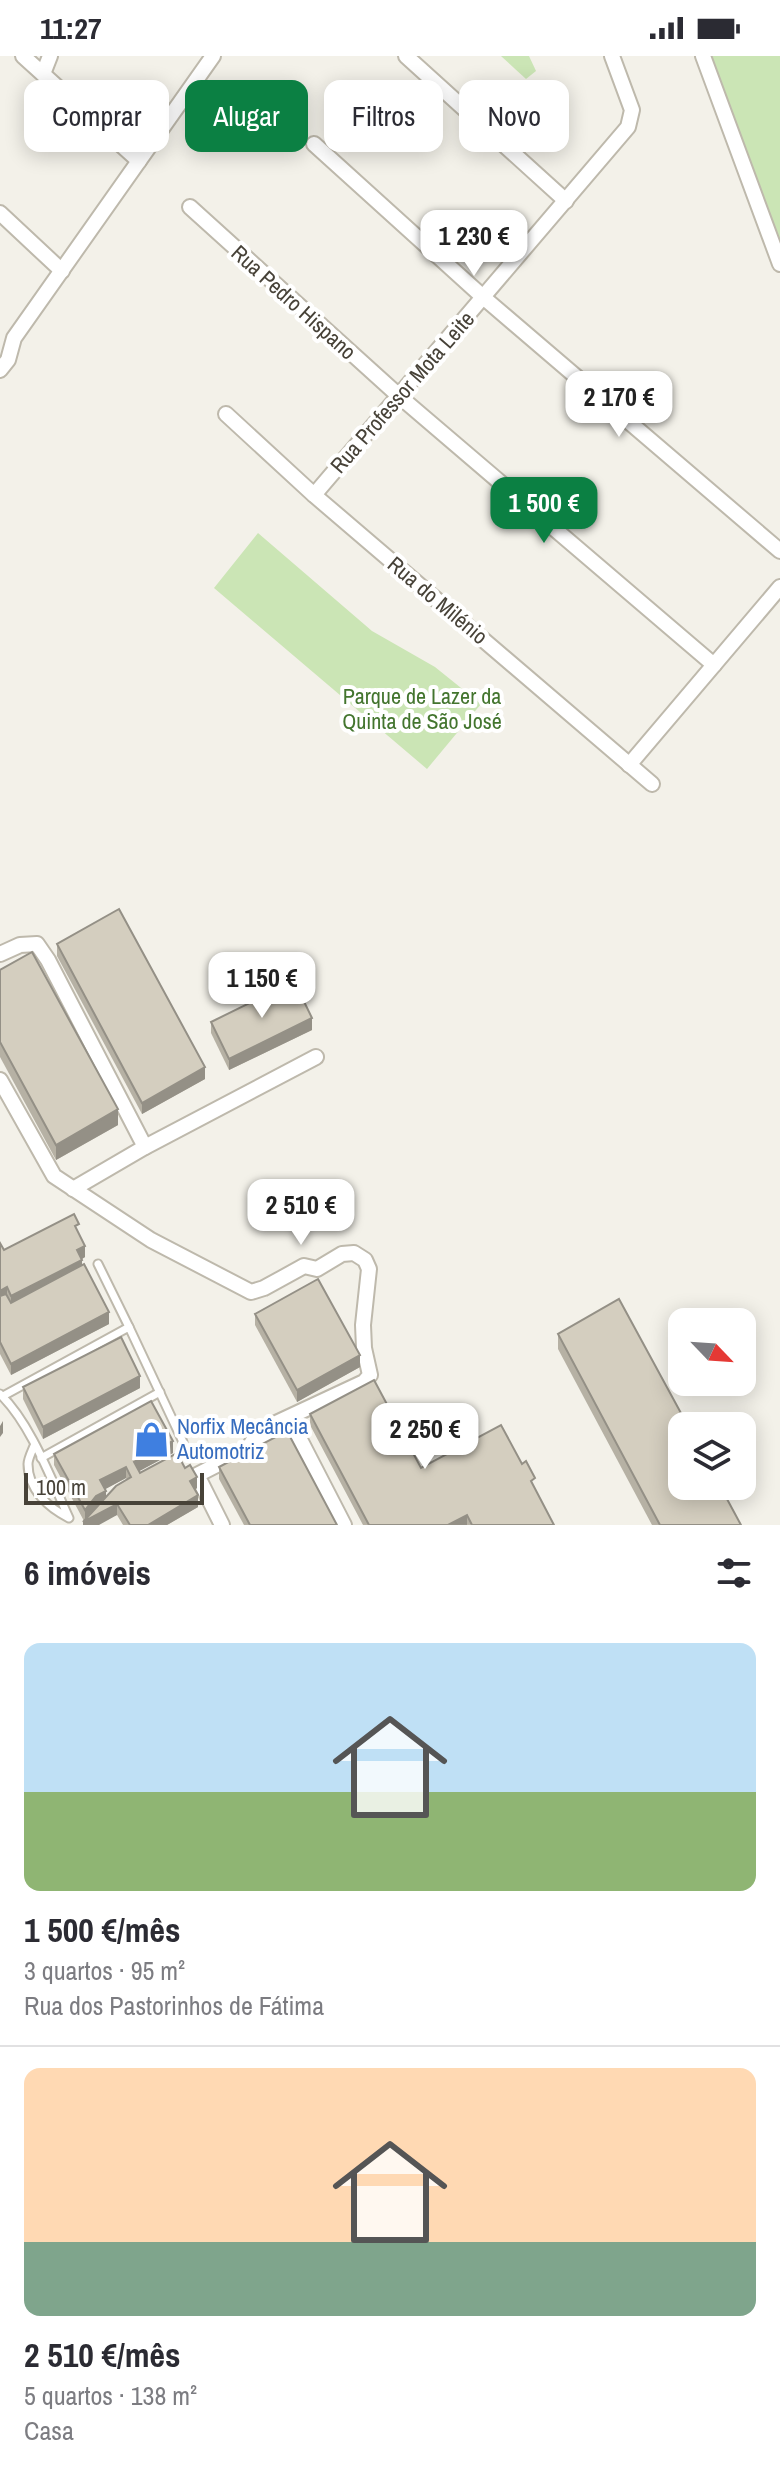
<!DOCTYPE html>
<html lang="pt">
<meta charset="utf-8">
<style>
body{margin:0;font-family:"Archivo Narrow",sans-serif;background:#f7f7f7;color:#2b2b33;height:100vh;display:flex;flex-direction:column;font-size:30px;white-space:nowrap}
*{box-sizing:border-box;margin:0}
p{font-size:26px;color:#7c7c81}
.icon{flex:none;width:44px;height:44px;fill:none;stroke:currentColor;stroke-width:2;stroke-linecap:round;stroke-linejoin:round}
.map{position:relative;height:1469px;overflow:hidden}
.panel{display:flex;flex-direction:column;background:#fff;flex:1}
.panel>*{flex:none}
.top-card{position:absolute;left:24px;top:24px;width:732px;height:72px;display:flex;gap:16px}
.needle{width:52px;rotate:115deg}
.buttons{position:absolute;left:668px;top:1252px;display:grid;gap:16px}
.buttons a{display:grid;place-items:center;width:88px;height:88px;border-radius:16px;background:#fff;box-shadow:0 4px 20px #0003;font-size:40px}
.scale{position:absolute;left:24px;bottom:20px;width:180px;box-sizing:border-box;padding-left:8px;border:4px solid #474238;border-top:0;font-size:22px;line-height:28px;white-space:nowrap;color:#474238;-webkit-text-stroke:6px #fff;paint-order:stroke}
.price{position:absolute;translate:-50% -68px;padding:0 18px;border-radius:16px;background:#fff;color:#222;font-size:26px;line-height:52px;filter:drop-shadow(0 2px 4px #0008)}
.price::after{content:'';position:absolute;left:50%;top:48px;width:24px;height:18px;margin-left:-12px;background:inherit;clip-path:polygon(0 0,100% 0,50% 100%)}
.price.active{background:#0b8043;color:#fff}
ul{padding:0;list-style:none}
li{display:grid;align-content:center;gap:16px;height:424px;padding:0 24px}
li+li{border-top:2px solid #e1e1e2}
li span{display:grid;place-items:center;height:248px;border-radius:16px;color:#555}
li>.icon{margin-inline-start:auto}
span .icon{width:144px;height:144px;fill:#fffc;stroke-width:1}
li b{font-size:34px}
h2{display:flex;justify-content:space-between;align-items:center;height:96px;padding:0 24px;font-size:34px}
.tag{padding:0 28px;border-radius:16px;background:#fff;box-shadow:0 4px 20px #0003;font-size:28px;line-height:72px}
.tag.active{background:#0b8043;color:#fff}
.status{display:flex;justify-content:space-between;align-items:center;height:56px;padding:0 40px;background:#fff;direction:ltr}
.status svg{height:22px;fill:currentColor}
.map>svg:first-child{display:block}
.green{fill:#cbe5b5}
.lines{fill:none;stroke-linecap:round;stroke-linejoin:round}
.lane-casing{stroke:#beb9ac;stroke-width:11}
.street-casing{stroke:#beb9ac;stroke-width:18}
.lane{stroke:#fff;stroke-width:7}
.street{stroke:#fff;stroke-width:14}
.wall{fill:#b6b1a4;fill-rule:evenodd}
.shaded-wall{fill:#949086}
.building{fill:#d4cebf;stroke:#949086;stroke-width:2}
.labels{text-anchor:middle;stroke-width:8;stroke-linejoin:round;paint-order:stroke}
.street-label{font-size:22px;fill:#474238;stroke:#fff}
.park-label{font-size:22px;fill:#43752e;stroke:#fff}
.shop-label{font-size:22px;fill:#366cbe;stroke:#fff;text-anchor:start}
</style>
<div class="status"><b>11:27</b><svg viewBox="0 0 49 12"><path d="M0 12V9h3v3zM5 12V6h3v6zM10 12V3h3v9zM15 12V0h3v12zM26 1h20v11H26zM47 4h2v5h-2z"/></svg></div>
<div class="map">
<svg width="780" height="1469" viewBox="0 0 780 1469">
<rect width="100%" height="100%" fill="#f3f1e9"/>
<g class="green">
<path d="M501,0H529L536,15L526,23Z"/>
<path d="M708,0H780V199Z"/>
<path d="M258,477L372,575L435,611L481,648L427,713L214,532Z"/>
</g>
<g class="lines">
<defs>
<g id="lane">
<path d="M98,1208L129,1271"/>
<path d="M0,1338C31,1368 51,1423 69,1462C49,1452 28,1434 28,1408C28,1403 32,1395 34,1390"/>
<path d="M3,1340L129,1271L183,1386"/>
<path d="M41,1402L160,1336"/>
</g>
<g id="street">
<path d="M23,0L139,105"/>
<path d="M406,0L566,145"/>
<path d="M703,0L780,208"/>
<path d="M43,18L50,0"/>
<path d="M314,88L483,241L780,495"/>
<path d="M190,151L399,340L714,609"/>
<path d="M0,157L62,215"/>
<path d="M0,314L8,304L14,282L213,0"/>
<path d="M226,358L314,439L652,728"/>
<path d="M314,439L628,71L632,54L612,0"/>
<path d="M629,709L780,531"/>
<path d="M0,898L20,889L37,888L48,904L145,1091"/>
<path d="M0,1024L54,1120L151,1184L251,1236L264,1232L304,1210L317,1213L342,1198L354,1197L365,1204L369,1213L363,1269L364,1292L370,1319L364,1326L259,1375L248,1393"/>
<path d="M73,1133L145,1091L316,1001"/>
<path d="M222,1469L197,1419L293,1370L344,1469"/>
</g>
</defs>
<use href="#lane" class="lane-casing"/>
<use href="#street" class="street-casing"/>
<use href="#lane" class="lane"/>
<use href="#street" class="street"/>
</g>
<g class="wall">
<path d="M57,888L205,1023L142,1058L57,900Z"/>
<path d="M0,914L118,1069L56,1104L0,1001Z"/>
<path d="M211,966L312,974L229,1014L211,977Z"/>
<path d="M79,1178L85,1201L82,1203V1209L109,1268L11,1319L0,1298V1187L4,1194Z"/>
<path d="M255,1258L360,1311L297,1346L255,1269Z"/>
<path d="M558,1278L741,1469H652L558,1293Z"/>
<path d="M23,1331L140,1332L43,1383L23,1343Z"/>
<path d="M310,1358L421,1412L535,1434L554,1469H363L310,1369Z"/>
<path d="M173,1397L139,1415L140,1417L197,1432L195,1434L198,1451L167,1469H123L117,1459L83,1469L84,1465L54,1409V1398ZM126,1422L127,1424L106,1441L105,1433Z"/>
<path d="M219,1411L337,1469H244L219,1423Z"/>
</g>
<g class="shaded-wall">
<path d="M312,962V974L229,1014V1003Z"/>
<path d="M205,1011V1023L142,1058V1047Z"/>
<path d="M118,1053V1069L56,1104V1089Z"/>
<path d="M85,1190V1201L77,1206V1194Z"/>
<path d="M82,1204V1215L11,1252V1240Z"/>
<path d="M7,1231V1243L0,1246V1235Z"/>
<path d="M109,1256V1268L11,1319V1308Z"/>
<path d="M360,1299V1311L297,1346V1334Z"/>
<path d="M140,1320V1332L43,1383V1371Z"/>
<path d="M3,1365V1377L0,1381V1370Z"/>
<path d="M173,1385V1397L134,1418V1406Z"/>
<path d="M126,1411V1422L100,1436V1424Z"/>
<path d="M197,1421V1432L190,1437V1425Z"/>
<path d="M106,1435V1447L117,1448V1459L99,1469H83V1466L85,1465V1454L96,1440Z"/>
<path d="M198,1439V1451L167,1469H148Z"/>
<path d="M467,1459V1469H448Z"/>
</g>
<g class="building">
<path d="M119,853L205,1011L142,1047L57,888Z"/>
<path d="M32,896L118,1053L56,1089L0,986V914Z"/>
<path d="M294,925L312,962L229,1003L211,966Z"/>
<path d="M74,1158L79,1168L75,1170L85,1190L77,1194L82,1204L11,1240L7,1231L0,1235V1187L4,1194Z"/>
<path d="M84,1208L109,1256L11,1308L0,1286V1240L6,1238L11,1247Z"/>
<path d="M318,1223L360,1299L297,1334L255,1258Z"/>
<path d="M619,1243L688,1370H682V1430H720L741,1469H660L558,1278Z"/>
<path d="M121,1281L140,1320L43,1371L23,1331Z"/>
<path d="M374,1324L421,1412L501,1369L522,1408L526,1405L535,1422L531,1425L554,1469H472L467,1459L448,1469H369L310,1358Z"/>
<path d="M151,1345L173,1385L134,1406L140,1417L177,1397L185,1412L190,1409L197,1421L190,1425L198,1439L148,1469H130L117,1448L83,1466L116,1430L131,1421L126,1411L100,1424L106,1435L96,1440L85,1454L54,1398Z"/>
<path d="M287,1375L337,1469H250L219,1411Z"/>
</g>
<defs>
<symbol id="shop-bare" viewBox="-9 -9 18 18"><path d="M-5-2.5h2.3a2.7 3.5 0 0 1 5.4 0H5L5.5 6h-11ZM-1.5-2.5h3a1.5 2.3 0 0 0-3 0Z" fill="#3f7fe0" stroke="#fff" stroke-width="2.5" paint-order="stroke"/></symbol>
</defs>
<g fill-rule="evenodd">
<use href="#shop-bare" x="126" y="1358" width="51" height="51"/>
</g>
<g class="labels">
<g class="street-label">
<text transform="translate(294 246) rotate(42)" y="8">Rua Pedro Hispano</text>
<text transform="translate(402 336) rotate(-49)" y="8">Rua Professor Mota Leite</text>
<text transform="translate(438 544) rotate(40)" y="8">Rua do Milénio</text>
</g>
<g class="park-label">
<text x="422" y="648">Parque de Lazer da<tspan x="422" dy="25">Quinta de São José</tspan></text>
</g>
<g class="shop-label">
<text x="177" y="1378">Norfix Mecância<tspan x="177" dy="25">Automotriz</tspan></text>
</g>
</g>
</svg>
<div class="buttons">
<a><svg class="needle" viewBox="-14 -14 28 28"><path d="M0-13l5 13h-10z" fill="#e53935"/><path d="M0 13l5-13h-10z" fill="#7c7c81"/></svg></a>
<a><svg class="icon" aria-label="layers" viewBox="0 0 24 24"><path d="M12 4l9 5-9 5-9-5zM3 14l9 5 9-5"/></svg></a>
</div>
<div class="scale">100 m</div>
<b class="price" style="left:474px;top:222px">1 230 €</b>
<b class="price" style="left:619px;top:383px">2 170 €</b>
<b class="price active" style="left:544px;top:489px">1 500 €</b>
<b class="price" style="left:262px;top:964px">1 150 €</b>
<b class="price" style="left:301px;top:1191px">2 510 €</b>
<b class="price" style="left:425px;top:1415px">2 250 €</b>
<div class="top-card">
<a class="tag">Comprar</a>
<a class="tag active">Alugar</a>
<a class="tag">Filtros</a>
<a class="tag">Novo</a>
</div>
</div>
<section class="panel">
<h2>6 imóveis<svg class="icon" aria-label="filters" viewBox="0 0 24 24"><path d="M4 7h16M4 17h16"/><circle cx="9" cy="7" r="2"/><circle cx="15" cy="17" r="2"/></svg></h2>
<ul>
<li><span style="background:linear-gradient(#bfe0f5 60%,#8fb573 0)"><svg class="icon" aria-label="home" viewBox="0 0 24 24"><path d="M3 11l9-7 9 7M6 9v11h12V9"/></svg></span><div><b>1 500 €/mês</b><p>3 quartos · 95 m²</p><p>Rua dos Pastorinhos de Fátima</p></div></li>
<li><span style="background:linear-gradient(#ffd9b3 70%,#7fa58c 0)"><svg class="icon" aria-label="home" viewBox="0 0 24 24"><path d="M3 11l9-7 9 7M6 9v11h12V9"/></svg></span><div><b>2 510 €/mês</b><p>5 quartos · 138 m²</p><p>Casa</p></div></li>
</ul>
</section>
